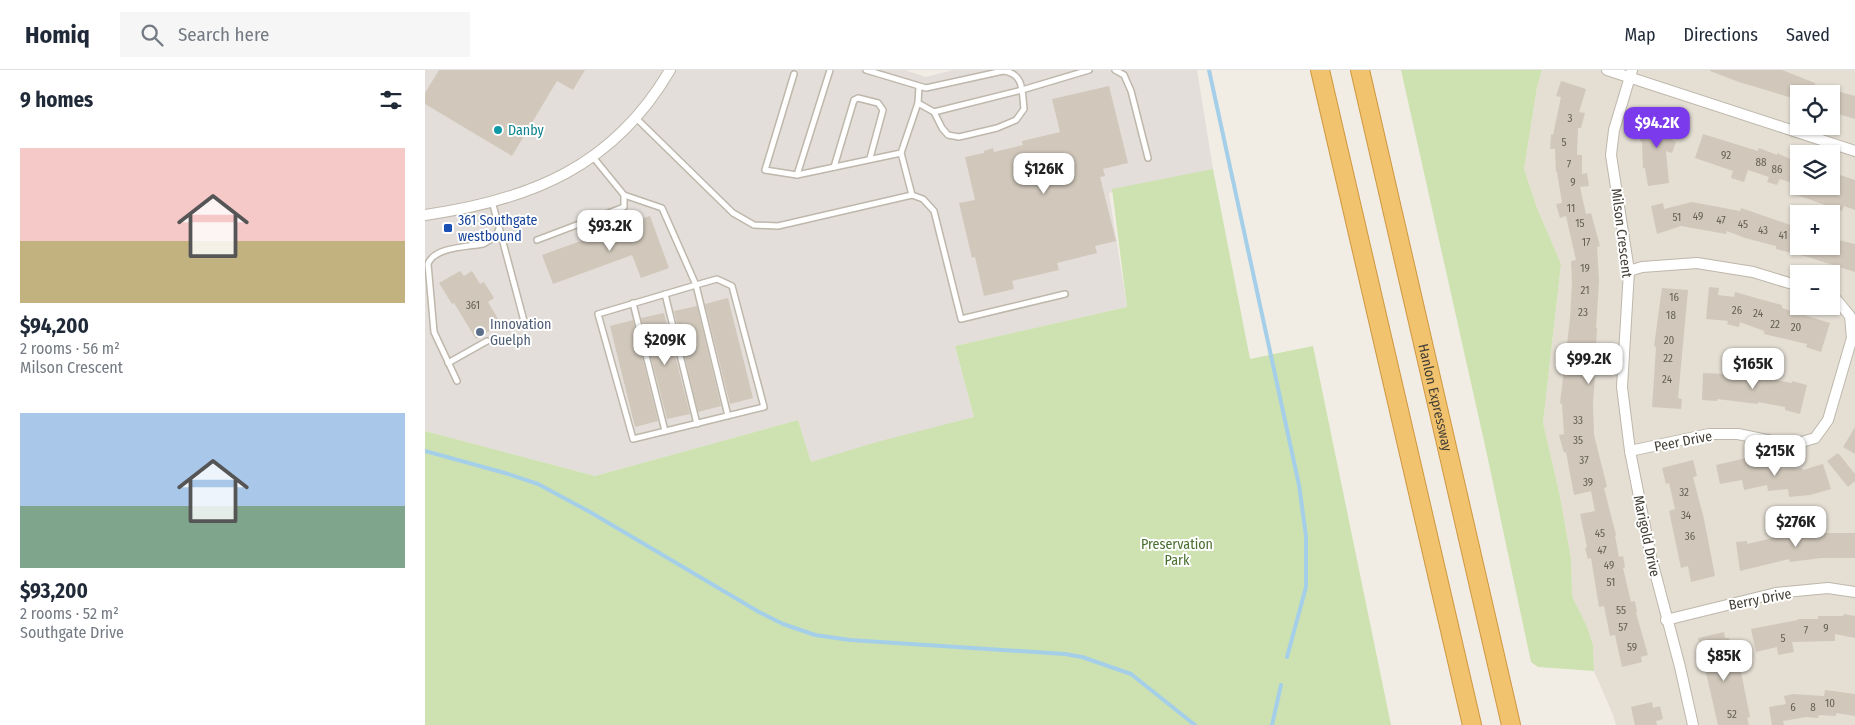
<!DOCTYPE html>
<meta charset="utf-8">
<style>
body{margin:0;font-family:"Fira Sans Condensed",sans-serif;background:#f6f6f7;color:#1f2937;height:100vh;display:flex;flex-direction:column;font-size:19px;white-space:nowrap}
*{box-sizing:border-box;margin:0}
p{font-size:16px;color:#747a83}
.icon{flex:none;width:28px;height:28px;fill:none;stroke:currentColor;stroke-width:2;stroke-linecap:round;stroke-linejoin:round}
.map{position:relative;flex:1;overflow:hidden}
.sheet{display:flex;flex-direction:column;background:#fff;width:425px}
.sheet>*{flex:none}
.buttons{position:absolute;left:1365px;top:15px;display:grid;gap:10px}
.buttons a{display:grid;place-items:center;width:50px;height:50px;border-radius:0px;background:#fff;box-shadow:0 1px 4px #0004;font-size:25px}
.price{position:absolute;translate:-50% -42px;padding:0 11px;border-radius:10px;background:#fff;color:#222;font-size:16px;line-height:32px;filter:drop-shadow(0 1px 2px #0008)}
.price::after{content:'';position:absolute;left:50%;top:30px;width:15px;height:11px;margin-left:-8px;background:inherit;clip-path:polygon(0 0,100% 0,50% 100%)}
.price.on{background:#7c3aed;color:#fff}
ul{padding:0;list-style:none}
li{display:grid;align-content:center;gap:10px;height:265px;padding:0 20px}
li span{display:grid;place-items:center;height:155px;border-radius:0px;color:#555}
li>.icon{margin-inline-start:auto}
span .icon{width:90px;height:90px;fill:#fffc;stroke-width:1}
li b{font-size:21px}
h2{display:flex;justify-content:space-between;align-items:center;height:60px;padding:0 20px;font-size:21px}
header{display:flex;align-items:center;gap:30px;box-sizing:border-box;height:70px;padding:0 25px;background:#fff;border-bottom:1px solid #e0e1e3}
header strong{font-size:24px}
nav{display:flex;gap:28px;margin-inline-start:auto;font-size:18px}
.search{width:350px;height:45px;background:#f6f6f7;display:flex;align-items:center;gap:12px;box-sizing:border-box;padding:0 18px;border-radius:0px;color:#747a83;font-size:19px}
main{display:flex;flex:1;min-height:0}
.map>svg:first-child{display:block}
.residential{fill:#e4ded3;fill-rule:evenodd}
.industrial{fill:#e3ded9}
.green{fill:#cde2b0}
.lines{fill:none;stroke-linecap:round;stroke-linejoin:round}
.stream{stroke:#a5cfe9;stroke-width:4}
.building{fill:#d1c8bb}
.service-casing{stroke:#beb7ab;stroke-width:8}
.minor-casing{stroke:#beb7ab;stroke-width:12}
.motorway-casing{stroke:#cf9740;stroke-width:20}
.service{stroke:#fff;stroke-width:5}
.minor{stroke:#fff;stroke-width:10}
.motorway{stroke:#f1c36f;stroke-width:18}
.culture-dot{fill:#0f9aa8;stroke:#fff;stroke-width:2}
.transit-dot{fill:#1a4fb4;stroke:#fff;stroke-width:2}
.service-dot{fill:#5c6f8a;stroke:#fff;stroke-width:2}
.labels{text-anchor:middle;stroke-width:4;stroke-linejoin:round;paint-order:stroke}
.number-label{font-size:11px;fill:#666056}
.culture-label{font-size:14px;fill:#0d838f;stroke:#fff;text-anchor:start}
.transit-label{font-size:14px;fill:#164399;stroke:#fff;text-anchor:start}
.street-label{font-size:14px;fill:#423d35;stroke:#fff}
.service-label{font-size:14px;fill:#4e5e75;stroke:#fff;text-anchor:start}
.park-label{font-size:14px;fill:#486f2e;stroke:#fff}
</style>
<header>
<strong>Homiq</strong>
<div class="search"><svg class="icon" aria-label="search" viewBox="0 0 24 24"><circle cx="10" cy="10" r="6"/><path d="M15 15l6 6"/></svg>Search here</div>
<nav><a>Map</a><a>Directions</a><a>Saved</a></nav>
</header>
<main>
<section class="sheet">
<h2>9 homes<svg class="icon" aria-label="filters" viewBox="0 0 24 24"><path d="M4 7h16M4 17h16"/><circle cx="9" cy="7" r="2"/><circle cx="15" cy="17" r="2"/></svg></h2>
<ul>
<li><span style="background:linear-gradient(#f6c9c9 60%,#c2b280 0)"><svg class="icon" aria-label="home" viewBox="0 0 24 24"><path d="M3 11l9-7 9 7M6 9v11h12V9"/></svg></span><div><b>$94,200</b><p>2 rooms · 56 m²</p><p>Milson Crescent</p></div></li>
<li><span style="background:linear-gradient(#a9c7e8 60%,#7fa58c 0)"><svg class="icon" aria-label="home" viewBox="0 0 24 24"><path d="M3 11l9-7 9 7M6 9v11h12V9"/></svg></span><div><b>$93,200</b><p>2 rooms · 52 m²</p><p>Southgate Drive</p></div></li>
</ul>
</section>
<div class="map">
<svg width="1430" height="655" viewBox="0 0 1430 655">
<rect width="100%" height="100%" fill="#f1ede5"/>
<path class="residential" d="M1117,0H1430V655H1191L1188,645L1169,601L1168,575L1162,558L1147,526L1146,489L1135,426L1118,353L1136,194L1112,138L1099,99L1112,17ZM1374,24H1406V56H1374ZM1374,84H1406V116H1374ZM1374,144H1406V176H1374ZM1374,204H1406V236H1374Z"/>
<path class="industrial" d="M0,0H480L501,7L528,0H772L788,99L684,123L702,237L530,276L549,347L386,392L373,350L170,406L0,361Z"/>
<g class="green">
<path d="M976,0H1117L1112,17L1099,99L1112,138L1136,194L1118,353L1135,426L1146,489L1147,526L1162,557L1168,575L1169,601L1113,597L1106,592L1061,380Z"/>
<path d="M788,99L825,289L888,276L966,655H0V361L170,406L373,350L386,392L452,372L549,347L530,276L702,237L687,119Z"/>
</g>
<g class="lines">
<g class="stream">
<path d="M784,0L874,415L881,466V517L862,587"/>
<path d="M0,381L80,403L113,414L165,442L334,542L358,554L390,565L425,570L640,584L657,587L706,604L770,655"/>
<path d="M847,655L856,615"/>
</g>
</g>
<g class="building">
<path d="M14,0H160L148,20L132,11L87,86L0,34V23Z"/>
<path d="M1285,0H1357L1390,13V15L1430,26V49L1406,42V24H1374V30L1314,12L1285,1Z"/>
<path d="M1136,11L1161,19L1154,42L1160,43L1156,58H1153L1152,85H1157V104L1162,103L1164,116L1155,117L1161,144L1166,143L1175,176L1172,177L1174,211L1171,258H1172L1171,275H1172L1168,334L1169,365L1182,417L1179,418L1191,465L1190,466L1194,487L1198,486L1200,497L1198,498L1206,532L1210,531L1212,542L1211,543L1223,585L1216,587L1217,592L1197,597L1190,565L1185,566L1179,536L1174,537L1166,488L1163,489L1160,478L1162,477L1155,444L1170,441L1166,421L1149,425L1141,382L1139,383L1134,365L1139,364L1137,334L1135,333L1145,249L1147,213L1146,191L1151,190L1141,146L1135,148L1131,134L1137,133L1132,102H1131L1130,79H1125L1126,64L1128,65L1136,27L1131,26Z"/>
<path d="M684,16L703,93L678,99L680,106L675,107L691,171L670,176L672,183L632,193L634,200L587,211L589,219L559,226L550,187L547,188L534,133L550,130L540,87L559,83V81L568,78L569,82L598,75L597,71L635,62L627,29Z"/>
<path d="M1223,44L1252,55L1247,70L1251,72L1247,83L1241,81L1244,113L1223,116L1220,98H1218L1217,72L1215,71Z"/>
<path d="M1278,64L1333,81L1334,78L1352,85V83L1374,93V115L1355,109L1352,115L1342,112L1344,107L1323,100L1319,112L1306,108L1308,101L1270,88Z"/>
<path d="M1406,102L1430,110V140L1419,136L1417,141L1372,125L1376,116H1406Z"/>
<path d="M1267,132L1315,141L1316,138L1374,158V176H1406V168L1430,174V202L1383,187L1351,179V176L1320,168L1302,161L1301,164L1256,156L1232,164L1226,136L1238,133L1239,139Z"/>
<path d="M225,146L244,198L216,208L207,185L128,214L117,185Z"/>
<path d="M35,201L39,206L47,201L55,214L59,212L69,228L63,232L76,254L51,269L29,233L27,234L14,213Z"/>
<path d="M1284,217L1294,218L1293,225L1309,227L1310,222L1331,228L1357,235V238L1405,253L1396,282L1381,277L1382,274L1339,264V261L1315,252L1314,257L1302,254L1303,251L1281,249Z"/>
<path d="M1237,218L1263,220L1253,328L1257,329L1256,339L1227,337L1231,277L1229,276Z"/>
<path d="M303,228L328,328L305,334L280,234Z"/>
<path d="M272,236L296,336L273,342L249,241Z"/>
<path d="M239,243L265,344L242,349L216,248Z"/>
<path d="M208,250L233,351L210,357L185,256Z"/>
<path d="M1300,299L1335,305V307L1367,313V311L1382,315L1375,344L1360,340V337L1333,332V334L1292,329V331L1277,330L1278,303L1300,304Z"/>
<path d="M1430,357V384L1418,377Z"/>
<path d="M1413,383L1430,404V411L1423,417L1402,391Z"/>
<path d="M1330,386L1332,394L1349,393V397L1356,396V399L1377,398L1378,400L1398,394L1406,419L1385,425L1364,427L1363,419L1343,421L1342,415L1319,420L1317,410L1295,414L1291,395Z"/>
<path d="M1268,390L1272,406L1268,407L1279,449L1290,506L1266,512L1263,496L1256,498L1244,441L1250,439L1244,413L1241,414L1237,398Z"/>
<path d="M1370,460L1371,463H1430V488H1396L1365,492L1364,489L1315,501L1311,472L1322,471V474L1352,467L1351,463Z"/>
<path d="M1419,544L1430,546V568L1410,564V571L1367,572L1369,582L1353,585L1352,577L1331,582L1326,559L1373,550V549H1393V546H1418Z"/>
<path d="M1299,562L1300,568H1304L1306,578L1299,579L1303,600L1315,597L1325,647L1322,648L1324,655H1293L1273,568Z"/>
<path d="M1400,620L1430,624V646L1411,643V646L1394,645L1393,648L1381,647L1358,651L1359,655H1347L1344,637L1361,634L1359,626L1368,624L1399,626Z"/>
<path d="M1227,632L1228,638L1235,636L1238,649L1231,651L1232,655H1210L1206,637Z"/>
</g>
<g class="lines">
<defs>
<g id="service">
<path d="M441,0L501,18L578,1C599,3 597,21 599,39L591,50L572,58L534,67L523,65L517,58L509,42L493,33"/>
<path d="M690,0L699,5L706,21L723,88"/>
<path d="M369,4L340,100L372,105L405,0"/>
<path d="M509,42L597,20L664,0"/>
<path d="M211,48L308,143L329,155L353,156L487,125"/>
<path d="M476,83L487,125L498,129L509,141L536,249L640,224"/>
<path d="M409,97L429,30L433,28L453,33L458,40L445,88"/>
<path d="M372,105L476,83L493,33L494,17"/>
<path d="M199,125L237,138L271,215L292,209L307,216L339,337C295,348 252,358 208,369L173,244L271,215L303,346"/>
<path d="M67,131L99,251"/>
<path d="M112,170L199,137V125L168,87"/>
<path d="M240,224L272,354"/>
<path d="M208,233L240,361"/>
<path d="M23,293L62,271"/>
<path d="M32,311L9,262L3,194C9,177 42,177 58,174L70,167L74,159"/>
</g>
<g id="minor">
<path d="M1182,0L1430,81"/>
<path d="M1207,0L1189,60L1186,85L1204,201L1197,317L1205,381L1226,487L1255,597L1268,655"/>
<path d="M0,145C106,130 189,96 245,0"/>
<path d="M1204,201L1217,197L1272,193L1328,202L1374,216"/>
<path d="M1205,381L1284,364H1313L1367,375L1390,368L1403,350L1427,268L1425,246L1410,228L1406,227"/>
<path d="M1241,550L1351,523L1403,518L1430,522"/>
</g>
<g id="motorway">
<path d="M895,0L1047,655"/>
<path id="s1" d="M935,0L1086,655"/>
</g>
</defs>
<use href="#service" class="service-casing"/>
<use href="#minor" class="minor-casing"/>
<use href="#motorway" class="motorway-casing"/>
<use href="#service" class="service"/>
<use href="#minor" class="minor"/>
<use href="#motorway" class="motorway"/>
</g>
<circle class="culture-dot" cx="73" cy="60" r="5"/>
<rect class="transit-dot" x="18" y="153" width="10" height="10" rx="2.5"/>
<circle class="service-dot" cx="55" cy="262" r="5"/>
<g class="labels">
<g class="number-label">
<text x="1145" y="52">3</text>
<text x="1139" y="76">5</text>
<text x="1301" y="89">92</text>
<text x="1336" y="96">88</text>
<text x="1144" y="98">7</text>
<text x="1352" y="103">86</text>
<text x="1148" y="116">9</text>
<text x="1146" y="142">11</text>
<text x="1273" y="150">49</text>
<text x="1252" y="151">51</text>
<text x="1296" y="154">47</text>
<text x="1155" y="157">15</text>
<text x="1318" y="158">45</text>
<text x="1338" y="164">43</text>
<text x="1358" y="169">41</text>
<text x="1161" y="176">17</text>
<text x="1160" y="202">19</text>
<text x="1160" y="224">21</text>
<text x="1249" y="231">16</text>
<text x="48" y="239">361</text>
<text x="1312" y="244">26</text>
<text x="1158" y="246">23</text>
<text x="1333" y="247">24</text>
<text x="1246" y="249">18</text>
<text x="1350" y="258">22</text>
<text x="1371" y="261">20</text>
<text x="1244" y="274">20</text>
<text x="1243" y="292">22</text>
<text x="1242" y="313">24</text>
<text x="1153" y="354">33</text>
<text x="1153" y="374">35</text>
<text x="1159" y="394">37</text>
<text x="1163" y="416">39</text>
<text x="1259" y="426">32</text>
<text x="1261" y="449">34</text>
<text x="1175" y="467">45</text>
<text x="1265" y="470">36</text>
<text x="1177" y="484">47</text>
<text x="1184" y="499">49</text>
<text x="1186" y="516">51</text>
<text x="1196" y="544">55</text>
<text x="1198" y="561">57</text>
<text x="1401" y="562">9</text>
<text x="1381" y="564">7</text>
<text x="1358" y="572">5</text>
<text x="1207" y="581">59</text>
<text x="1405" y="637">10</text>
<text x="1368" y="641">6</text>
<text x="1388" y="641">8</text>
<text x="1307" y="648">52</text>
</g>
<g class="culture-label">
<text x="83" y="65">Danby</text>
</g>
<g class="transit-label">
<text x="33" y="155">361 Southgate<tspan x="33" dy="16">westbound</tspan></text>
</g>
<g class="street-label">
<text transform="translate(1197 163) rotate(83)" y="5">Milson Crescent</text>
<text dy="5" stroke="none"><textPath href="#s1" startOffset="336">Hanlon Expressway</textPath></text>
<text transform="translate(1258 371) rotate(-11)" y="5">Peer Drive</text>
<text transform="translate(1222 466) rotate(78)" y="5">Marigold Drive</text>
<text transform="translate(1335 529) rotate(-11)" y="5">Berry Drive</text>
</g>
<g class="service-label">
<text x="65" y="259">Innovation<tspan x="65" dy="16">Guelph</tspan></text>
</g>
<g class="park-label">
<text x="752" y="479">Preservation<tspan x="752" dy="16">Park</tspan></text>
</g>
</g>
</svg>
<div class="buttons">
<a><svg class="icon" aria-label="locate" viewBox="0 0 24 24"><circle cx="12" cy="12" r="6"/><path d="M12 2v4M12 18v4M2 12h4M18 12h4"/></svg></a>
<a><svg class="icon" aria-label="layers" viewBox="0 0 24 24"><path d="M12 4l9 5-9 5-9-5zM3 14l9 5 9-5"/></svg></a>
<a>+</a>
<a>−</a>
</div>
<b class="price on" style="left:1232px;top:79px">$94.2K</b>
<b class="price" style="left:619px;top:125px">$126K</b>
<b class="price" style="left:185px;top:182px">$93.2K</b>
<b class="price" style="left:240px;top:296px">$209K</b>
<b class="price" style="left:1164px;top:315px">$99.2K</b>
<b class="price" style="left:1328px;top:320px">$165K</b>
<b class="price" style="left:1350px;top:407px">$215K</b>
<b class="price" style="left:1371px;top:478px">$276K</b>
<b class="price" style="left:1299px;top:612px">$85K</b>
</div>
</main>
